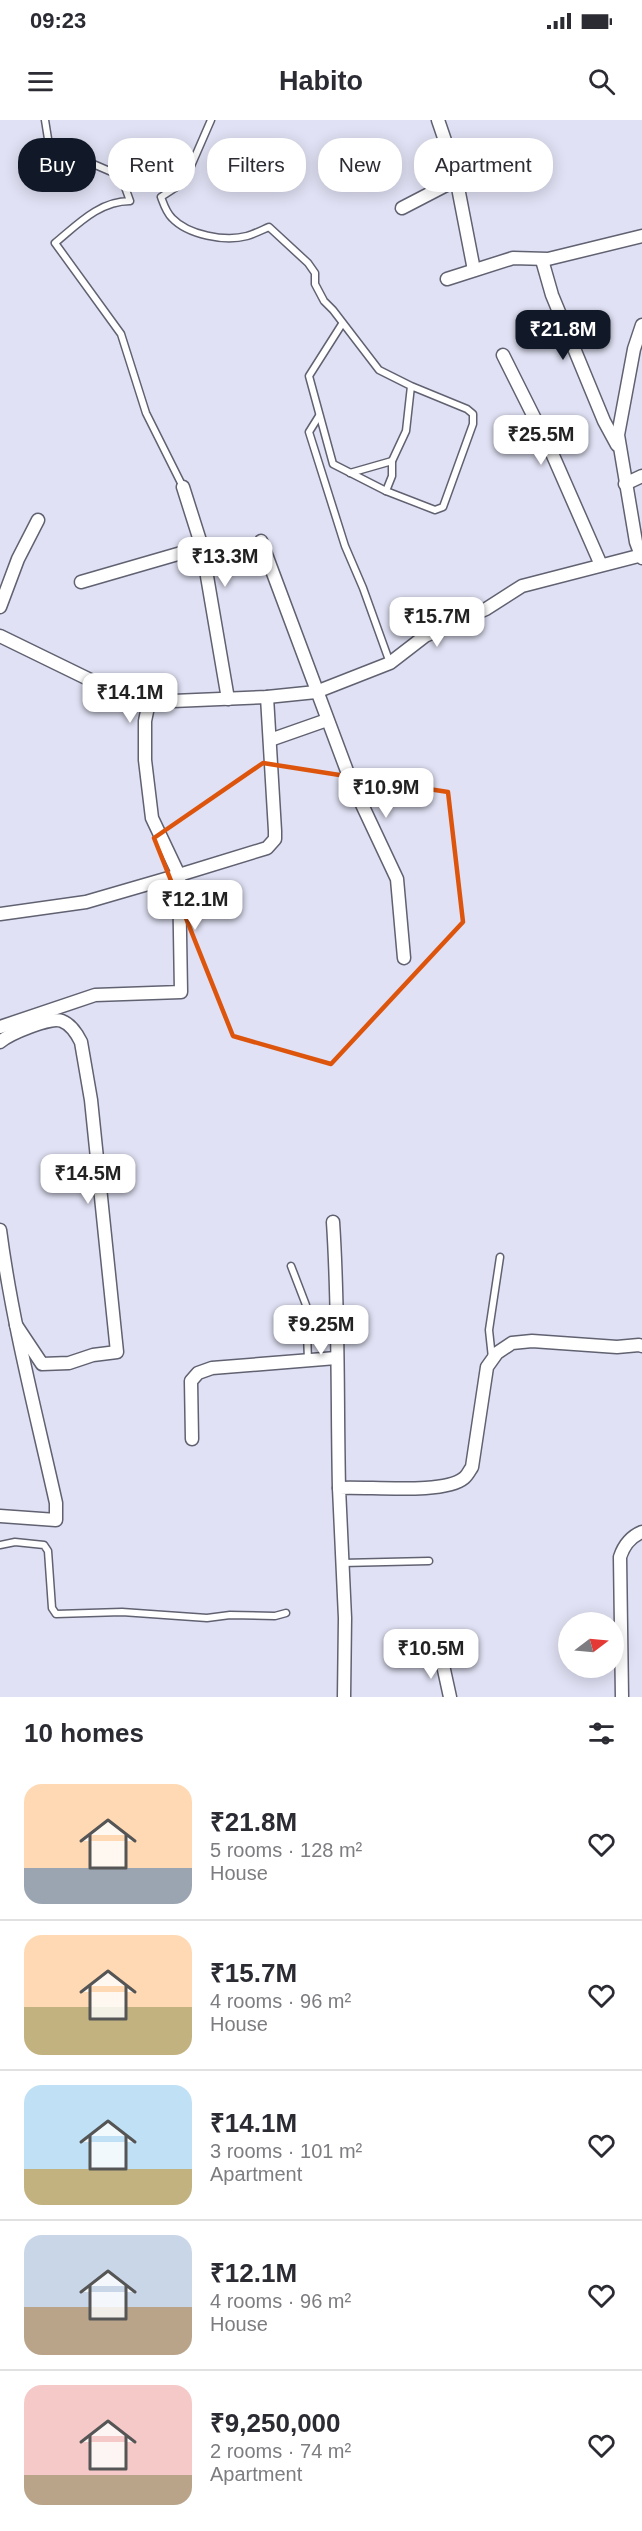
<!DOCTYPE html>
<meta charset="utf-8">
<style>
body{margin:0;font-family:Helvetica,sans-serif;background:#f7f7f7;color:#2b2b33;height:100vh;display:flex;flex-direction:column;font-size:22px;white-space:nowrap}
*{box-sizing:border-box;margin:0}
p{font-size:20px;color:#7c7c81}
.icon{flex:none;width:33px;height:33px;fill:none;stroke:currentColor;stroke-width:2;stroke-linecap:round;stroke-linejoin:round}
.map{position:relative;height:1577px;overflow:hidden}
.side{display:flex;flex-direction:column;background:#fff;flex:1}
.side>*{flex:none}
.hud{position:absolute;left:18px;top:18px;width:606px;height:54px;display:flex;gap:12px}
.needle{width:39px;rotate:74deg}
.controls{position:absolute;left:558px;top:1492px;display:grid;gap:12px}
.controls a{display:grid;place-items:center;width:66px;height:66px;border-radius:50%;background:#fff;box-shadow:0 3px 15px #0003;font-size:30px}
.price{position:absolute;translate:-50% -51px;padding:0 14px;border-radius:12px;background:#fff;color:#222;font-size:20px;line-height:39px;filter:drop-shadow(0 2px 3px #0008)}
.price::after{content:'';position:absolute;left:50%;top:36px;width:18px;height:14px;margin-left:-9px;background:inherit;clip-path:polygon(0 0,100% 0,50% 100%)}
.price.on{background:#111827;color:#fff}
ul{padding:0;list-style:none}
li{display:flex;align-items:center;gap:18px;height:150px;padding:0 24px}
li+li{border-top:2px solid #e1e1e2}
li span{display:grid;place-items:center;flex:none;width:168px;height:120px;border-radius:18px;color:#555}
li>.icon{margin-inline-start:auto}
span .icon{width:72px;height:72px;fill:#fffc;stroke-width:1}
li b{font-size:26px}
h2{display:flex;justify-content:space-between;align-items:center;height:72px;padding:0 24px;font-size:26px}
.pill{padding:0 21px;border-radius:24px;background:#fff;box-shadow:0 3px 15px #0003;font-size:21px;line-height:54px}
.pill.on{background:#111827;color:#fff}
.status{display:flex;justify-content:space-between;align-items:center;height:42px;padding:0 30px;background:#fff;direction:ltr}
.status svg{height:16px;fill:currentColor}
header{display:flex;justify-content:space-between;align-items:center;height:78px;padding:0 24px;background:#fff;font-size:27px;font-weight:800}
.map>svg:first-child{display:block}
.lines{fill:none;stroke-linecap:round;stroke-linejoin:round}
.service-casing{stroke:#606171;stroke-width:9}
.minor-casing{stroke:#606171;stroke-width:15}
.service{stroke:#fff;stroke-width:6}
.minor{stroke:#fff;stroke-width:12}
.marked{fill:none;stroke:#dd550c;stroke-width:4.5;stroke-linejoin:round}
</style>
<div class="status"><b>09:23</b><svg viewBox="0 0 49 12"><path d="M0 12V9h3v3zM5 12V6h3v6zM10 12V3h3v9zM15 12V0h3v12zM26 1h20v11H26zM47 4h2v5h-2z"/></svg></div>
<header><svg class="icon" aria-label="menu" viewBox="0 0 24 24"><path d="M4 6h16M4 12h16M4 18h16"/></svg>Habito<svg class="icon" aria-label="search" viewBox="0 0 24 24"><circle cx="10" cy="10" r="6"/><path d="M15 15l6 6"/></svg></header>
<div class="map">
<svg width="642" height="1577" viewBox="0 0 642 1577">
<rect width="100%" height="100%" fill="#e0e1f4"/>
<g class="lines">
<defs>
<g id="service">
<path d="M45,0L49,25L121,56L130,81C99,81 77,105 55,123L121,214L146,293L183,367"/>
<path d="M211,0L184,62L161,77C164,85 166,92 172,98C188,115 225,122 247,116C254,114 262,110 269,107L308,143L315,153V164L324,181L333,190L379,250L411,266L406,311L392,341V356L386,371L435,390L443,387L473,304V294L467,289L411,266"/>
<path d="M342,204L309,256L333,344L386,371"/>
<path d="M319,296L309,312L345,426L363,468L390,543"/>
<path d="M350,353L392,341"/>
<path d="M291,1146L306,1185L308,1240"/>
<path d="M492,1238L489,1210L500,1137"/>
<path d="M0,1425L15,1422L44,1425L48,1431L52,1488L56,1494L122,1492L207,1498L230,1495L275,1496L286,1493"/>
<path d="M342,1443L429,1441"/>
</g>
<g id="minor">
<path d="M438,0L454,47L474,150"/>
<path d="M402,88L456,60"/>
<path d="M542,140L552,175L604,301L617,325"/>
<path d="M447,159L513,138L548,139L642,116"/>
<path d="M642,205L634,229L618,315L636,422L642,438"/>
<path d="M503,235L551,331L601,445"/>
<path d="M625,364L642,356"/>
<path d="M183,367L202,427L228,579"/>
<path d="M261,421L350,659L397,759L404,838"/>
<path d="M81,462L202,427"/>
<path d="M0,487L18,439L38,400"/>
<path d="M0,516L117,573L149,582L145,601V640L152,698L179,755L267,728L275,719V711L267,577"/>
<path d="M149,582L267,577L316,572L390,543L425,516L486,489L522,466L642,435"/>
<path d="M270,620L327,600"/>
<path d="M0,794L86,782L179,755L181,872L95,875L0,907"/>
<path d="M0,922C9,914 51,896 62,901C70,904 77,914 81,922L91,980L117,1232L93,1235L69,1243L42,1244L16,1205"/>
<path d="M333,1102C339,1191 337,1279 339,1368"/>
<path d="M0,1110C12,1202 36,1293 56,1383V1400L0,1396"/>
<path d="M192,1319L191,1261L198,1253L212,1248L336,1238"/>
<path d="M441,1536L450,1577"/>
<path d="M344,1577L345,1498L339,1368C367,1366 444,1375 464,1358C467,1356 470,1350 472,1347L487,1247L497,1233L512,1223L532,1221L617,1227L639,1225L642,1226"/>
<path d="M622,1577L620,1437C624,1425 630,1417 642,1412"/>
</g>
</defs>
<use href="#service" class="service-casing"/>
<use href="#minor" class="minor-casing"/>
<use href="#service" class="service"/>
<use href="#minor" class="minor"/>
</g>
<path class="marked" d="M263,643L448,672L463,802L331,944L233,916L154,718Z"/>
</svg>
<div class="controls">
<a><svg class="needle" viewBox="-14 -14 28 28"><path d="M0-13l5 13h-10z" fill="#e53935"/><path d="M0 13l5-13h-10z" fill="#7c7c81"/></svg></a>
</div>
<b class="price on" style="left:563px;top:241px">₹21.8M</b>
<b class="price" style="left:541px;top:346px">₹25.5M</b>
<b class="price" style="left:225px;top:468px">₹13.3M</b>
<b class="price" style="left:437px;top:528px">₹15.7M</b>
<b class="price" style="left:130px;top:604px">₹14.1M</b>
<b class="price" style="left:386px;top:699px">₹10.9M</b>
<b class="price" style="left:195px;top:811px">₹12.1M</b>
<b class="price" style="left:88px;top:1085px">₹14.5M</b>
<b class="price" style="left:321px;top:1236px">₹9.25M</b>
<b class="price" style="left:431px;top:1560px">₹10.5M</b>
<div class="hud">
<a class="pill on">Buy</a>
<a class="pill">Rent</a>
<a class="pill">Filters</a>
<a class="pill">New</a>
<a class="pill">Apartment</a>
</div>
</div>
<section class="side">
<h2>10 homes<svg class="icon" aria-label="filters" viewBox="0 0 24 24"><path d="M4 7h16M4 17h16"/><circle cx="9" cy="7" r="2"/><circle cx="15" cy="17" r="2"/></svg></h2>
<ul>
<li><span style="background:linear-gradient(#ffd9b3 70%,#9aa5b1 0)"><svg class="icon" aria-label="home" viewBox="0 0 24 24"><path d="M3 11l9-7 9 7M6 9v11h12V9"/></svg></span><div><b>₹21.8M</b><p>5 rooms · 128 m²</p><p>House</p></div><svg class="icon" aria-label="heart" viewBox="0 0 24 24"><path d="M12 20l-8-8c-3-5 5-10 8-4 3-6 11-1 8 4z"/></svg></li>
<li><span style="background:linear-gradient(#ffd9b3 60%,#c2b280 0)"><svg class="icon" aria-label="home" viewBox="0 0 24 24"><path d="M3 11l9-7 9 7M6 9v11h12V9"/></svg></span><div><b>₹15.7M</b><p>4 rooms · 96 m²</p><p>House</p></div><svg class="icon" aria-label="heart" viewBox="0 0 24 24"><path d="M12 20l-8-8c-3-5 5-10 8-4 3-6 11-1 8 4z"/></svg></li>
<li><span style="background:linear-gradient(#bfe0f5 70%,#c2b280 0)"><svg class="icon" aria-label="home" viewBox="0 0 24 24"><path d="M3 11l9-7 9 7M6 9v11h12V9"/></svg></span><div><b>₹14.1M</b><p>3 rooms · 101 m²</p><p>Apartment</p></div><svg class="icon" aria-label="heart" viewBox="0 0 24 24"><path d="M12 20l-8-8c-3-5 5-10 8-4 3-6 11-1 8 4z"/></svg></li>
<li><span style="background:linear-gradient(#c9d6e8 60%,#b9a48a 0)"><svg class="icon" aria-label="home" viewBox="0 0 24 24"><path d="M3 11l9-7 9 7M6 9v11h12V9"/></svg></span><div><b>₹12.1M</b><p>4 rooms · 96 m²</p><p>House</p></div><svg class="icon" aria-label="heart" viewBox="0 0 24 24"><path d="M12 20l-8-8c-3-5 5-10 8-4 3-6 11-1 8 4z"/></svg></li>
<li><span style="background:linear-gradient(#f6c9c9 75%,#b9a48a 0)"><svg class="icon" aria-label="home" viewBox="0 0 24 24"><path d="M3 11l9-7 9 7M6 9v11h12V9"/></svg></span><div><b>₹9,250,000</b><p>2 rooms · 74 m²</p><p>Apartment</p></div><svg class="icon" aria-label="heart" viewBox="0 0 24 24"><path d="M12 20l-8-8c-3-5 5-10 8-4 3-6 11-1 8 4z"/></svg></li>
</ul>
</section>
